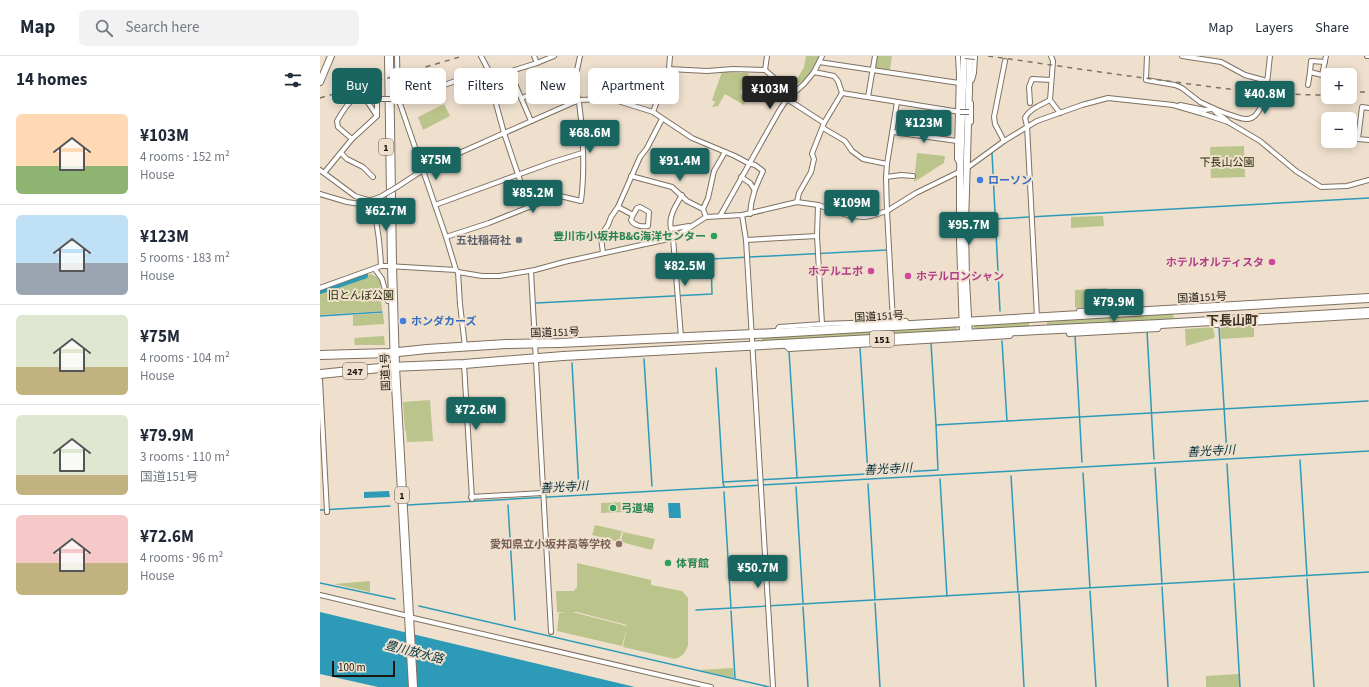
<!DOCTYPE html>
<meta charset="utf-8">
<style>
body{margin:0;font-family:"Source Sans 3","Noto Sans JP",sans-serif;background:#f2f2f3;color:#1f2937;height:100vh;display:flex;flex-direction:column;font-size:15px;white-space:nowrap}
*{box-sizing:border-box;margin:0}
p{font-size:13px;color:#747a83}
.icon{flex:none;width:22px;height:22px;fill:none;stroke:currentColor;stroke-width:2;stroke-linecap:round;stroke-linejoin:round}
.map{position:relative;flex:1;overflow:hidden}
.sheet{display:flex;flex-direction:column;background:#fff;width:320px}
.sheet>*{flex:none}
.hud{position:absolute;left:12px;top:12px;width:380px;height:36px;display:flex;gap:8px}
.tools{position:absolute;left:1001px;top:12px;display:grid;gap:8px}
.tools a{display:grid;place-items:center;width:36px;height:36px;border-radius:6px;background:#fff;box-shadow:0 2px 10px #0003;font-size:20px}
.scale{position:absolute;left:12px;bottom:10px;width:63px;box-sizing:border-box;padding-left:4px;border:2px solid #1c1710;border-top:0;font-size:11px;line-height:14px;white-space:nowrap;color:#1c1710;-webkit-text-stroke:3px #efe0ce;paint-order:stroke}
.price{position:absolute;translate:-50% -34px;padding:0 9px;border-radius:4px;background:#196661;color:#fff;font-size:13px;line-height:26px;filter:drop-shadow(0 1px 2px #0008)}
.price::after{content:'';position:absolute;left:50%;top:24px;width:12px;height:9px;margin-left:-6px;background:inherit;clip-path:polygon(0 0,100% 0,50% 100%)}
.price.current{background:#222;color:#fff}
ul{padding:0;list-style:none}
li{display:flex;align-items:center;gap:12px;height:100px;padding:0 16px}
li+li{border-top:1px solid #e0e1e3}
li span{display:grid;place-items:center;flex:none;width:112px;height:80px;border-radius:6px;color:#555}
li>.icon{margin-inline-start:auto}
span .icon{width:48px;height:48px;fill:#fffc;stroke-width:1}
li b{font-size:17px}
h2{display:flex;justify-content:space-between;align-items:center;height:48px;padding:0 16px;font-size:17px}
.tag{padding:0 14px;border-radius:6px;background:#fff;box-shadow:0 2px 10px #0003;font-size:14px;line-height:36px}
.tag.current{background:#196661;color:#fff}
header{display:flex;align-items:center;gap:24px;box-sizing:border-box;height:56px;padding:0 20px;background:#fff;border-bottom:1px solid #e0e1e3}
header strong{font-size:19px}
nav{display:flex;gap:22px;margin-inline-start:auto;font-size:14px}
.search{width:280px;height:36px;background:#f2f2f3;display:flex;align-items:center;gap:10px;box-sizing:border-box;padding:0 14px;border-radius:6px;color:#747a83;font-size:15px}
main{display:flex;flex:1;min-height:0}
.map>svg:first-child{display:block}
.green{fill:#bbc48b}
.water{fill:#2d9bb7}
.lines{fill:none;stroke-linecap:round;stroke-linejoin:round}
.stream{stroke:#2d9bb7;stroke-width:1.5}
.river{stroke:#2d9bb7;stroke-width:8}
.street-casing{stroke:#7f7161;stroke-width:6}
.secondary-casing{stroke:#7f7161;stroke-width:8}
.highway-casing{stroke:#7f7161;stroke-width:10}
.street{stroke:#fff;stroke-width:4}
.secondary{stroke:#fff;stroke-width:6}
.highway{stroke:#fff;stroke-width:8}
.rail{stroke:#7d7367;stroke-width:1.5;stroke-dasharray:5 5;stroke-linecap:butt}
.street-bridge-casing{stroke:#7f7161;stroke-width:6;stroke-linecap:butt}
.street-bridge{stroke:#fff;stroke-width:4}
.shop-dot{fill:#3f7fe0;stroke:#efe0ce;stroke-width:1.5}
.leisure-dot{fill:#2e9e5b;stroke:#efe0ce;stroke-width:1.5}
.worship-dot{fill:#6b7280;stroke:#efe0ce;stroke-width:1.5}
.hotel-dot{fill:#d1479c;stroke:#efe0ce;stroke-width:1.5}
.education-dot{fill:#8d6e63;stroke:#efe0ce;stroke-width:1.5}
.labels{text-anchor:middle;stroke-width:4;stroke-linejoin:round;paint-order:stroke}
.shield{fill:#efe0ce;stroke:#5b5349;stroke-width:1}
.shield-label{font-size:10px;font-weight:bold;fill:#1c1710}
.park-label{font-size:11px;fill:#282c09;stroke:#efe0ce}
.shop-label{font-size:11px;font-weight:bold;fill:#366cbe;stroke:#efe0ce;text-anchor:start}
.leisure-label{font-size:11px;font-weight:bold;fill:#27864d;stroke:#efe0ce;text-anchor:start}
.worship-label{font-size:11px;font-weight:bold;fill:#5b616d;stroke:#efe0ce;text-anchor:end}
.hotel-label{font-size:11px;font-weight:bold;fill:#b23c85;stroke:#efe0ce;text-anchor:end}
.street-label{font-size:11px;fill:#1c1710;stroke:#efe0ce}
.education-label{font-size:11px;font-weight:bold;fill:#785e54;stroke:#efe0ce;text-anchor:end}
.water-label{font-size:12px;font-style:italic;fill:#00313d;stroke:#efe0ce}
.quarter-label{font-size:13px;font-weight:bold;fill:#3d3122;stroke:#efe0ce}
</style>
<header>
<strong>Map</strong>
<div class="search"><svg class="icon" aria-label="search" viewBox="0 0 24 24"><circle cx="10" cy="10" r="6"/><path d="M15 15l6 6"/></svg>Search here</div>
<nav><a>Map</a><a>Layers</a><a>Share</a></nav>
</header>
<main>
<section class="sheet">
<h2>14 homes<svg class="icon" aria-label="filters" viewBox="0 0 24 24"><path d="M4 7h16M4 17h16"/><circle cx="9" cy="7" r="2"/><circle cx="15" cy="17" r="2"/></svg></h2>
<ul>
<li><span style="background:linear-gradient(#ffd9b3 65%,#8fb573 0)"><svg class="icon" aria-label="home" viewBox="0 0 24 24"><path d="M3 11l9-7 9 7M6 9v11h12V9"/></svg></span><div><b>¥103M</b><p>4 rooms · 152 m²</p><p>House</p></div></li>
<li><span style="background:linear-gradient(#bfe0f5 60%,#9aa5b1 0)"><svg class="icon" aria-label="home" viewBox="0 0 24 24"><path d="M3 11l9-7 9 7M6 9v11h12V9"/></svg></span><div><b>¥123M</b><p>5 rooms · 183 m²</p><p>House</p></div></li>
<li><span style="background:linear-gradient(#dfe7d0 65%,#c2b280 0)"><svg class="icon" aria-label="home" viewBox="0 0 24 24"><path d="M3 11l9-7 9 7M6 9v11h12V9"/></svg></span><div><b>¥75M</b><p>4 rooms · 104 m²</p><p>House</p></div></li>
<li><span style="background:linear-gradient(#dfe7d0 75%,#c2b280 0)"><svg class="icon" aria-label="home" viewBox="0 0 24 24"><path d="M3 11l9-7 9 7M6 9v11h12V9"/></svg></span><div><b>¥79.9M</b><p>3 rooms · 110 m²</p><p>国道151号</p></div></li>
<li><span style="background:linear-gradient(#f6c9c9 60%,#c2b280 0)"><svg class="icon" aria-label="home" viewBox="0 0 24 24"><path d="M3 11l9-7 9 7M6 9v11h12V9"/></svg></span><div><b>¥72.6M</b><p>4 rooms · 96 m²</p><p>House</p></div></li>
</ul>
</section>
<div class="map">
<svg width="1049" height="631" viewBox="0 0 1049 631">
<rect width="100%" height="100%" fill="#efe0ce"/>
<g class="green">
<path d="M486,0H499C495,10 489,25 477,28L476,25L484,11Z"/>
<path d="M557,0H572L570,14L555,12Z"/>
<path d="M402,16L429,17L420,37L428,41L424,49L405,38L398,50L392,51L395,46L392,44Z"/>
<path d="M124,48L130,60L103,74L98,61Z"/>
<path d="M924,90L925,121L891,122L890,91Z"/>
<path d="M597,97L625,100L624,107C613,113 605,120 594,126Z"/>
<path d="M783,160L784,170L751,172V161Z"/>
<path d="M51,218L57,221L60,225L62,255L0,259V236Z"/>
<path d="M787,232L788,250L755,252V234Z"/>
<path d="M63,257L64,268L33,270V259Z"/>
<path d="M853,257L854,263L777,268L727,269V262Z"/>
<path d="M709,266V272L694,271L654,273V267Z"/>
<path d="M636,268L637,276L442,285L441,278Z"/>
<path d="M934,269V281L901,283L900,271Z"/>
<path d="M894,271L893,273L895,280L894,282L866,290L865,273Z"/>
<path d="M64,280L65,289H35L34,282Z"/>
<path d="M110,344L113,385L87,386L86,375H85L83,346Z"/>
<path d="M304,446L305,456L281,457V447Z"/>
<path d="M275,469L302,475L299,486L272,479Z"/>
<path d="M303,476L335,483L332,494L301,486Z"/>
<path d="M257,507L331,524V529L362,535L368,542V589C366,596 362,601 355,603L303,591L307,569L257,556H237L236,535H254L257,531Z"/>
<path d="M50,525V536L14,528Z"/>
<path d="M245,556H252L307,570L302,590L237,575L239,557Z"/>
<path d="M413,612L414,622L379,614Z"/>
<path d="M919,618L920,631H886V620Z"/>
</g>
<g class="water">
<path d="M69,435L70,441L44,442V436Z"/>
<path d="M348,447H360L361,462H349Z"/>
<path d="M0,556L315,631H58L0,618Z"/>
</g>
<g class="lines">
<g class="stream">
<path d="M672,97L680,255"/>
<path d="M675,163L1049,142"/>
<path d="M216,247L392,238L391,203L567,194"/>
<path d="M0,260L62,256"/>
<path d="M899,271L907,399"/>
<path d="M827,275L834,403"/>
<path d="M755,279L762,406"/>
<path d="M611,287L616,369"/>
<path d="M540,292L548,418"/>
<path d="M469,295L477,421"/>
<path d="M324,303L332,430"/>
<path d="M252,307L259,434"/>
<path d="M396,312L403,426"/>
<path d="M687,365L1048,345"/>
<path d="M980,404L987,520"/>
<path d="M907,408L914,524"/>
<path d="M835,412L842,528"/>
<path d="M763,417L770,532"/>
<path d="M691,420L698,536"/>
<path d="M620,423L627,540"/>
<path d="M548,428L555,543"/>
<path d="M404,431L403,426L618,414L616,369L687,365L682,285"/>
<path d="M476,431L483,547"/>
<path d="M404,436L411,552"/>
<path d="M87,449L1049,395"/>
<path d="M188,449L195,564"/>
<path d="M0,454L70,450"/>
<path d="M987,523L994,631"/>
<path d="M0,527L75,543"/>
<path d="M914,527L920,631"/>
<path d="M842,531L848,631"/>
<path d="M770,535L776,631"/>
<path d="M699,538L704,631"/>
<path d="M555,547L560,631"/>
<path d="M99,550L449,631"/>
<path d="M483,551L488,631"/>
<path d="M376,554L1049,516"/>
<path d="M411,555L415,622"/>
</g>
<path class="river" d="M0,234L44,219"/>
<defs>
<g id="street">
<path d="M77,0L78,42L126,181L136,214"/>
<path d="M214,0L217,7"/>
<path d="M638,0L639,18L637,93V103L640,108"/>
<path d="M827,0L826,24L855,29L862,32L880,46L893,52"/>
<path d="M862,0L901,6L925,19L947,25"/>
<path d="M1047,0H1049"/>
<path d="M499,6L639,27"/>
<path d="M349,13L387,15L413,13L445,14L473,38"/>
<path d="M445,14L447,0"/>
<path d="M190,16L211,65"/>
<path d="M494,16L514,20L518,25L522,37"/>
<path d="M990,16L991,5L1005,6"/>
<path d="M172,21L217,7L234,0"/>
<path d="M652,24L654,17L655,1"/>
<path d="M988,29L990,16L1002,19L1006,0"/>
<path d="M522,37L640,56"/>
<path d="M548,41L555,0"/>
<path d="M202,42L243,23L255,26"/>
<path d="M76,43L119,31L168,13"/>
<path d="M467,43L504,67"/>
<path d="M730,44L740,57"/>
<path d="M710,47L709,31L712,23L731,24"/>
<path d="M860,49L885,54L892,53"/>
<path d="M1049,52L1042,51L1038,83L1049,84"/>
<path d="M333,56L349,13L350,0"/>
<path d="M651,66V47"/>
<path d="M908,66C904,60 895,59 893,52C899,55 920,63 926,63C947,64 948,14 950,0"/>
<path d="M503,72L525,85L532,95L543,103L567,108"/>
<path d="M573,76L637,85"/>
<path d="M32,83L18,71L17,65C24,53 30,44 41,36L57,60"/>
<path d="M684,85L675,68L674,61L685,5"/>
<path d="M21,97L27,103L43,111L53,121"/>
<path d="M647,112L684,85L717,65L762,49L788,42L853,49L884,58L908,66L940,85L976,115L1001,131L1027,130L1049,124"/>
<path d="M0,114L35,140L51,145C58,166 60,188 61,210"/>
<path d="M4,117L32,83L57,60V45L59,43"/>
<path d="M311,120L352,131L367,145L383,153L386,161"/>
<path d="M421,121L430,127L434,133"/>
<path d="M566,121L581,119L593,120"/>
<path d="M77,131L103,114L128,102L259,44L285,43L298,45L333,56L372,82L415,100L428,107L435,109L443,115C436,130 431,141 430,158"/>
<path d="M0,138L27,146L40,148L60,141"/>
<path d="M362,139C356,149 348,161 351,173L369,170"/>
<path d="M477,146L479,137L491,116L494,103L492,98L493,95L504,67L522,37"/>
<path d="M115,149L233,106L262,97"/>
<path d="M498,149L497,180L502,268"/>
<path d="M209,151L240,140L261,145C265,114 263,77 259,46C259,42 256,38 255,34C254,23 258,11 260,0"/>
<path d="M298,151L313,159L317,152L320,151L329,156L328,170C322,171 314,170 311,164L313,159"/>
<path d="M383,153L388,142L394,115L405,96"/>
<path d="M422,159L426,184L453,631"/>
<path d="M400,160L459,55L467,43L484,28L494,16L502,0"/>
<path d="M126,181L169,167L209,151L184,77L172,33V21L161,0"/>
<path d="M353,182L361,281"/>
<path d="M426,184L497,180"/>
<path d="M283,197L281,181L283,176L288,169L291,161L298,151L320,101L327,92L342,63"/>
<path d="M55,213L62,223L68,245"/>
<path d="M211,215L231,576"/>
<path d="M138,216L140,248L145,291"/>
<path d="M0,232L61,210H67L136,214L138,216L162,220H179L215,214L244,206L353,182L386,161L422,159L477,146L498,149L530,160L544,161L551,160L567,155L596,137L641,115"/>
<path d="M759,255L810,252"/>
<path d="M717,261L707,70L705,62C709,53 721,49 730,44L733,5L731,0"/>
<path d="M573,266L567,155L566,121L567,108L577,46"/>
<path d="M896,269L1049,260"/>
<path d="M748,272L749,278L838,273L840,269"/>
<path d="M456,276L459,271L502,268L586,265L588,269"/>
<path d="M464,288L469,293L690,280L693,275"/>
<path d="M144,308L152,443"/>
<path d="M0,324L7,456"/>
<path d="M151,441L222,437"/>
<path d="M0,539L84,559"/>
<path d="M89,561L391,631"/>
</g>
<g id="secondary">
<path d="M0,26L11,0"/>
<path d="M643,278L640,184V116L644,0"/>
<path d="M649,278L646,224L645,169L650,0"/>
</g>
<g id="highway">
<path d="M69,0L72,210L75,311L93,631"/>
<path d="M0,299L69,297L107,293L186,288L239,287L456,277L1049,242"/>
<path d="M0,318L70,311L144,308L243,300L718,274L840,268L1049,256"/>
</g>
</defs>
<use href="#street" class="street-casing"/>
<use href="#secondary" class="secondary-casing"/>
<use href="#highway" class="highway-casing"/>
<use href="#street" class="street"/>
<use href="#secondary" class="secondary"/>
<use href="#highway" class="highway"/>
<g class="rail">
<path d="M668,0C733,9 798,19 863,27C912,34 959,39 1008,39"/>
<path d="M1030,36H1049"/>
<path d="M0,42L143,0"/>
</g>
<defs>
<g id="street-bridge">
<path d="M645,0L655,1"/>
<path d="M59,43H75"/>
<path d="M640,56H649"/>
<path d="M60,141L77,131"/>
</g>
</defs>
<use href="#street-bridge" class="street-bridge-casing"/>
<use href="#street-bridge" class="street-bridge"/>
</g>
<g class="shop-dot">
<circle cx="660" cy="124" r="4"/>
<circle cx="83" cy="265" r="4"/>
</g>
<g class="leisure-dot">
<circle cx="394" cy="180" r="4"/>
<circle cx="293" cy="452" r="4"/>
<circle cx="348" cy="507" r="4"/>
</g>
<circle class="worship-dot" cx="199" cy="184" r="4"/>
<g class="hotel-dot">
<circle cx="952" cy="206" r="4"/>
<circle cx="551" cy="215" r="4"/>
<circle cx="588" cy="220" r="4"/>
</g>
<circle class="education-dot" cx="299" cy="488" r="4"/>
<g class="labels">
<g class="shield">
<rect x="59" y="83" width="14" height="16" rx="3"/>
<rect x="550" y="275" width="24" height="16" rx="3"/>
<rect x="23" y="307" width="24" height="16" rx="3"/>
<rect x="75" y="431" width="14" height="16" rx="3"/>
</g>
<g class="shield-label">
<text x="66" y="95">1</text>
<text x="562" y="287">151</text>
<text x="35" y="319">247</text>
<text x="82" y="443">1</text>
</g>
<g class="park-label">
<text x="907" y="110">下長山公園</text>
<text x="41" y="243">旧とんぼ公園</text>
</g>
<g class="shop-label">
<text x="668" y="128">ローソン</text>
<text x="91" y="269">ホンダカーズ</text>
</g>
<g class="leisure-label">
<text x="386" y="184" text-anchor="end">豊川市小坂井B&amp;G海洋センター</text>
<text x="301" y="456">弓道場</text>
<text x="356" y="511">体育館</text>
</g>
<g class="worship-label">
<text x="191" y="188">五社稲荷社</text>
</g>
<g class="hotel-label">
<text x="944" y="210">ホテルオルティスタ</text>
<text x="543" y="219">ホテルエポ</text>
<text x="596" y="224" text-anchor="start">ホテルロンシャン</text>
</g>
<g class="street-label">
<text transform="translate(882 241) rotate(-3)" y="4">国道151号</text>
<text transform="translate(559 260) rotate(-3)" y="4">国道151号</text>
<text transform="translate(235 276) rotate(-2)" y="4">国道151号</text>
<text transform="translate(65 316) rotate(-92)" y="4">国道1号</text>
</g>
<g class="education-label">
<text x="291" y="492">愛知県立小坂井高等学校</text>
</g>
<g class="water-label">
<text transform="translate(891 395) rotate(-3)" y="4">善光寺川</text>
<text transform="translate(568 413) rotate(-3)" y="4">善光寺川</text>
<text transform="translate(244 431) rotate(-3)" y="4">善光寺川</text>
<text transform="translate(94 596) rotate(14)" y="4">豊川放水路</text>
</g>
<g class="quarter-label">
<text x="912" y="269">下長山町</text>
</g>
</g>
</svg>
<div class="tools">
<a>+</a>
<a>−</a>
</div>
<div class="scale">100 m</div>
<b class="price current" style="left:450px;top:54px">¥103M</b>
<b class="price" style="left:945px;top:59px">¥40.8M</b>
<b class="price" style="left:604px;top:88px">¥123M</b>
<b class="price" style="left:270px;top:98px">¥68.6M</b>
<b class="price" style="left:116px;top:125px">¥75M</b>
<b class="price" style="left:360px;top:126px">¥91.4M</b>
<b class="price" style="left:213px;top:158px">¥85.2M</b>
<b class="price" style="left:532px;top:168px">¥109M</b>
<b class="price" style="left:66px;top:176px">¥62.7M</b>
<b class="price" style="left:649px;top:190px">¥95.7M</b>
<b class="price" style="left:365px;top:231px">¥82.5M</b>
<b class="price" style="left:794px;top:267px">¥79.9M</b>
<b class="price" style="left:156px;top:375px">¥72.6M</b>
<b class="price" style="left:438px;top:533px">¥50.7M</b>
<div class="hud">
<a class="tag current">Buy</a>
<a class="tag">Rent</a>
<a class="tag">Filters</a>
<a class="tag">New</a>
<a class="tag">Apartment</a>
</div>
</div>
</main>
